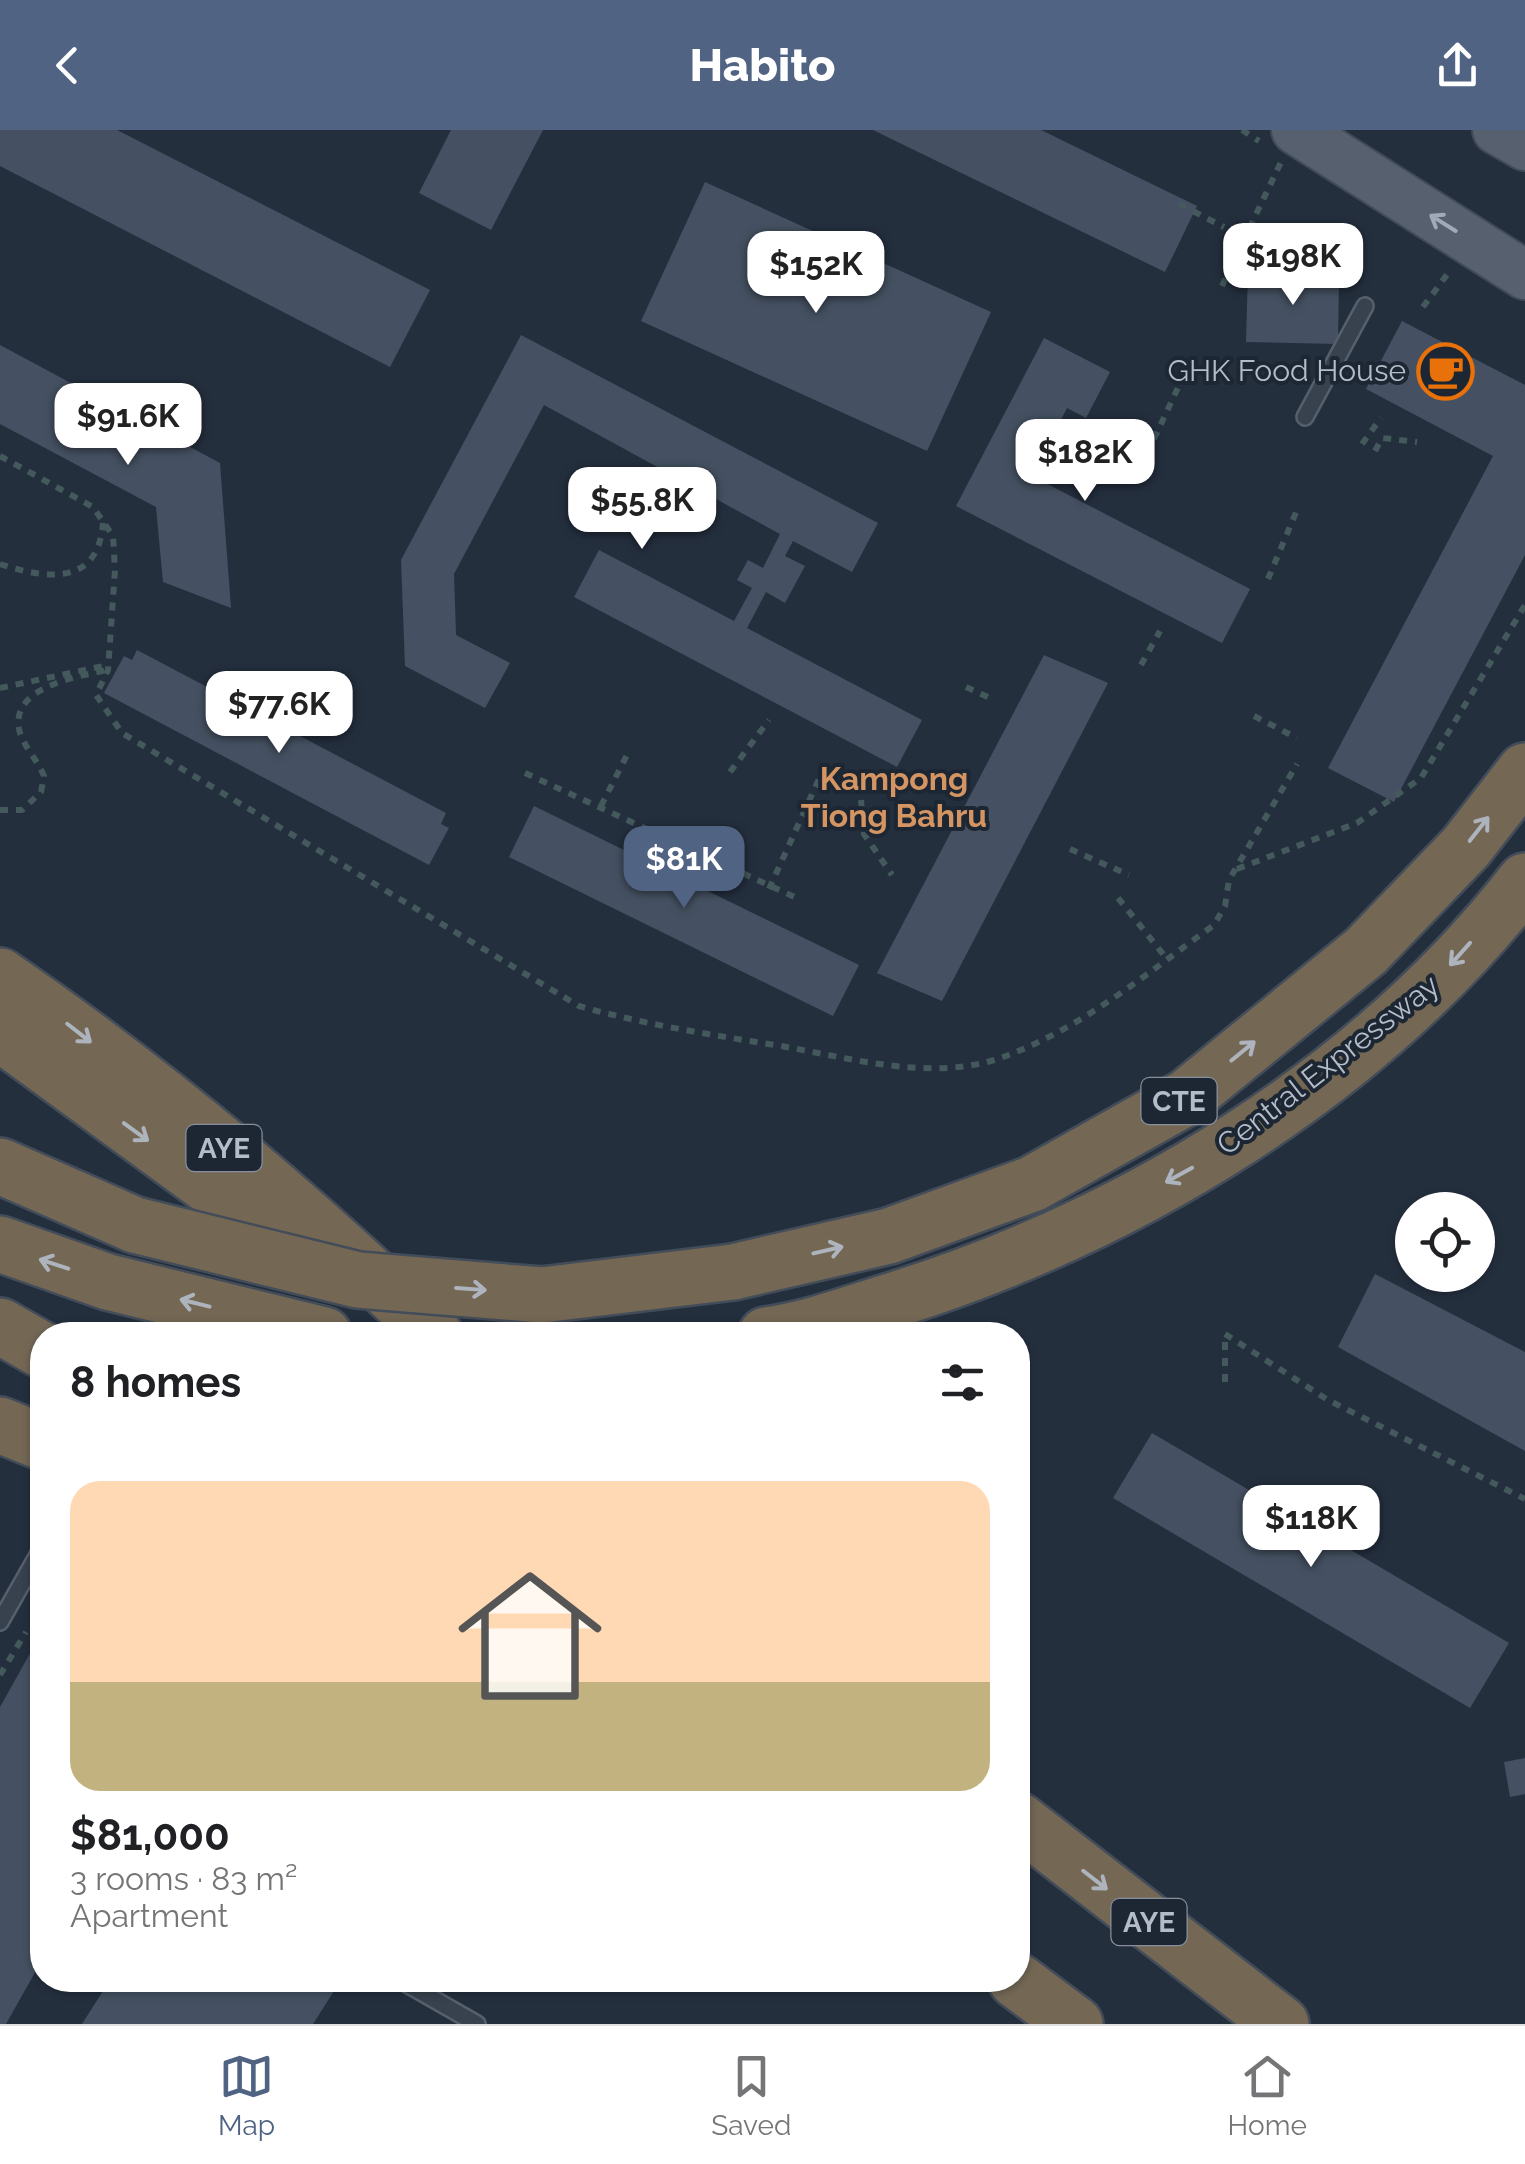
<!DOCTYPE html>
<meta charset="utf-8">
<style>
body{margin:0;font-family:Raleway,sans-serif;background:#f6f6f6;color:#202124;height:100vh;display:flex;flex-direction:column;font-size:38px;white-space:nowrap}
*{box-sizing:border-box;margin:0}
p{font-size:32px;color:#757577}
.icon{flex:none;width:55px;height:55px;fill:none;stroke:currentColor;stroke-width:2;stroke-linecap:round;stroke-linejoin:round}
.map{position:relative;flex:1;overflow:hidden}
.drawer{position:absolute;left:30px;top:1192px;width:1000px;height:670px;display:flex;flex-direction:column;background:#fff;border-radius:40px;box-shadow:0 2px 8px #0004}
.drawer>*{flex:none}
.controls{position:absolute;left:1395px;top:1062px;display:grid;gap:20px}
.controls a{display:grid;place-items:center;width:100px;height:100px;border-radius:50%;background:#fff;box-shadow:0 2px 8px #0004;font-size:50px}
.price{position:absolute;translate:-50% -85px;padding:0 22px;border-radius:20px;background:#fff;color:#222;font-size:32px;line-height:65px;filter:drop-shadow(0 2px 5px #0008)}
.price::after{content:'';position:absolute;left:50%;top:60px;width:30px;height:22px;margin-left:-15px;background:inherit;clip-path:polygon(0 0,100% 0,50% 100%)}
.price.on{background:#506383;color:#fff}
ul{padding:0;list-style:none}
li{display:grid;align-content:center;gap:20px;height:530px;padding:0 40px}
li span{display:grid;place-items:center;height:310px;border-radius:30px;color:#555}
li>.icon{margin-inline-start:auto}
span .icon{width:180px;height:180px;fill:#fffc;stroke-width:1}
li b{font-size:42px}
h2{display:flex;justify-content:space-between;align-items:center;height:120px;padding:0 40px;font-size:42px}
header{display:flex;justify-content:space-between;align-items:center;height:130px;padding:0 40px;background:#506383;color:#fff;font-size:45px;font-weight:800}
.dock{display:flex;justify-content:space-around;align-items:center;height:140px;border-top:2px solid #e0e0e0;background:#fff;font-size:28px;color:#757577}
.dock a{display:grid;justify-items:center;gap:5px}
.dock .on{color:#506383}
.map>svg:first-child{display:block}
.building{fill:#455162}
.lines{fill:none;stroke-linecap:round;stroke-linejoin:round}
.lane-casing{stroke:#565f6c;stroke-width:20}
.primary-casing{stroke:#414a57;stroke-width:52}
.highway-casing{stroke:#434c59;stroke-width:60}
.path{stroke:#44595c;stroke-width:6;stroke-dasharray:8 8;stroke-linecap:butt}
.lane{stroke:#38414e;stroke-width:15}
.primary{stroke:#56606e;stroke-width:48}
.highway{stroke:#746855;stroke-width:55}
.highway-bridge-casing{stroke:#434c59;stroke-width:60;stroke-linecap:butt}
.highway-bridge{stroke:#746855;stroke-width:55}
.oneway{stroke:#a1aab7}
.oneway2{stroke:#aeb4bd}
.labels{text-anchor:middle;stroke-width:8;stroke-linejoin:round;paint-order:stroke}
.shield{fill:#1d2633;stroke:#878f9c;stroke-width:2.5}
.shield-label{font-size:28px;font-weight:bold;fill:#b4bcc9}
.poi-label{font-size:30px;fill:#b4bcc9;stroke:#1d2633;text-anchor:end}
.street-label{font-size:30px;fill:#b4bcc9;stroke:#1d2633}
.neighbourhood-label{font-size:32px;font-weight:bold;fill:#d59563;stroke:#1d2633}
</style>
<header><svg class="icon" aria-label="back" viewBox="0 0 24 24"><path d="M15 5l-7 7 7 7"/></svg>Habito<svg class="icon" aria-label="share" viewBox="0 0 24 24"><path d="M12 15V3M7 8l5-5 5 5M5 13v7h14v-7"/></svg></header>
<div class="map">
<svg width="1525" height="1894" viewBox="0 0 1525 1894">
<rect width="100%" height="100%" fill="#242f3e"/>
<g class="building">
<path d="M0,0H117L430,160L390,237L0,36Z"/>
<path d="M451,0H543L491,100L419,63Z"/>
<path d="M873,0H1041L1197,76L1165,142Z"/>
<path d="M705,52L991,182L927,321L641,191Z"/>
<path d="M1248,142L1339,145L1338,214L1246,212Z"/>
<path d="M1402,191L1525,255V425L1394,672L1328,638L1493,326L1366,259Z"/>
<path d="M521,205L878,393L852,442L793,411L785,426L805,436L785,473L766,462L747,498L922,590L897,637L574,467L599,420L734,491L752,458L737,450L748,430L763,438L780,404L544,275L454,444L456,505L510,533L485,578L405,536L401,430Z"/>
<path d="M1044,208L1110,242L1086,288L1067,278L1032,346L1250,459L1222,513L956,376Z"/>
<path d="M0,215L220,333L231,478L163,452L156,377L0,294Z"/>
<path d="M137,520L446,683L441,694L449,698L429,735L104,563L124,526L132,530Z"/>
<path d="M1044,525L1108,553L942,871L877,843Z"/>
<path d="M534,676L859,835L833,886L509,727Z"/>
<path d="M1375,1144L1525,1222V1321L1338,1217Z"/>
<path d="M1152,1303L1509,1513L1470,1578L1113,1368Z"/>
<path d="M42,1502V1830L6,1894H0V1577Z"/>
<path d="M1525,1628V1664L1510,1667L1504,1632Z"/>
<path d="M110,1850H341L313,1894H82Z"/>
</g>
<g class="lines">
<defs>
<g id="lane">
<path d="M1305,287L1365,176"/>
<path d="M0,1492L42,1418"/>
<path d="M400,1850L477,1894"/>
</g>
<g id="primary">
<path d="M1296,0L1525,145"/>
<path d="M1497,0L1525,16"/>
</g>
<g id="highway">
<path d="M0,846C155,952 300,1075 435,1205"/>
<path d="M0,903L272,1102"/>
<path d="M0,1036L135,1095"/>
<path d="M0,1114L108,1152L324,1205"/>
<path d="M733,1142L889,1106L1032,1054L1187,967L1366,821L1466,717L1525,641"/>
<path d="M0,1196L42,1220"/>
<path d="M766,1205C811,1199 854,1182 897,1169C1136,1093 1370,951 1525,751"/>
<path d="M0,1295L42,1312"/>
<path d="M1018,1690L1281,1894"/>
<path d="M1016,1850L1075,1894"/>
</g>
</defs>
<use href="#lane" class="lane-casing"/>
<use href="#primary" class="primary-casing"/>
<use href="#highway" class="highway-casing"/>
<g class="path">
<path d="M1242,0L1259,11"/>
<path d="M1179,74L1224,97"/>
<path d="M1222,156L1281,32"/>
<path d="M1423,177L1449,142"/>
<path d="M1154,309L1190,232"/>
<path d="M1362,314L1381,288"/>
<path d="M1375,321L1382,308L1417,312"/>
<path d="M0,326L93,377L113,406L115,440L108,540L96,565L122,603L579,876C646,895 713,905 781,916C850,928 932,952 1000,928C1080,900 1146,844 1214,795L1225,776L1229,750L1297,634"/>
<path d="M0,434C46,449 98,457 103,393"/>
<path d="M1268,449L1297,380"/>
<path d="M1141,535L1160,501"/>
<path d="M966,557L990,568"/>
<path d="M0,558L108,535"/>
<path d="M1254,586L1297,608"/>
<path d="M730,642L769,590"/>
<path d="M525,643L801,770"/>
<path d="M861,670L864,704L892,745"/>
<path d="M601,676L628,623"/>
<path d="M0,680H22L41,662L44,646C38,631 25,618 20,603C7,558 75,547 107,540"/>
<path d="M1070,719L1129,745"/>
<path d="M1237,739L1357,693L1421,648L1525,475"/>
<path d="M769,759L819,649"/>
<path d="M1118,768L1167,829"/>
<path d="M1225,1204L1328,1270L1525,1369"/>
<path d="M1225,1252V1204"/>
<path d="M0,1545L26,1502"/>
</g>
<use href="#lane" class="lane"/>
<use href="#primary" class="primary"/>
<use href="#highway" class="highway"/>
<defs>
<path id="highway-bridge" d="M135,1095L358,1150L542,1165L733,1142"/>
</defs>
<use href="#highway-bridge" class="highway-bridge-casing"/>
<use href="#highway-bridge" class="highway-bridge"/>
</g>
<defs><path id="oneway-shaft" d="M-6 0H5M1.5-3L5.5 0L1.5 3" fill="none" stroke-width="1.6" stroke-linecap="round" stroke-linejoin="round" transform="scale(2.5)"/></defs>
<use class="oneway" href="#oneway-shaft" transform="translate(1443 93) rotate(-148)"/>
<g class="oneway2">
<use href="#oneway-shaft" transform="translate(1479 699) rotate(-52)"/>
<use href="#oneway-shaft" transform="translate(1460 824) rotate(132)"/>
<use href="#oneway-shaft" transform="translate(79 903) rotate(38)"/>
<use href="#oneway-shaft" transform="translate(1243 921) rotate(-39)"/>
<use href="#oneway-shaft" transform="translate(136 1002) rotate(36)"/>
<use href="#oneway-shaft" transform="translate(1179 1045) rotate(151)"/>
<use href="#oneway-shaft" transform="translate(828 1120) rotate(-13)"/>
<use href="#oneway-shaft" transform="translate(54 1134) rotate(-162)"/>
<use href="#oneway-shaft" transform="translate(471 1159) rotate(4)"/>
<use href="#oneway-shaft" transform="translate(195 1173) rotate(-166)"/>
<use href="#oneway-shaft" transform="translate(1095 1750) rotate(38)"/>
</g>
<defs>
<symbol id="cafe-ring" viewBox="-11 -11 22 22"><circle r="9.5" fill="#1d2633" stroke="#e8710a" stroke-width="1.5"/><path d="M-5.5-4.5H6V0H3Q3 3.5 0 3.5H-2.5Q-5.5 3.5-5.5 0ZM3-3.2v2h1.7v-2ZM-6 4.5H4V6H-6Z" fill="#e8710a"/></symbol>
</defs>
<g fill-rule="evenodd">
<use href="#cafe-ring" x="1414" y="210" width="63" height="63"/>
</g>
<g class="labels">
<g class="shield">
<rect x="1141.5" y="948" width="75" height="46" rx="8"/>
<rect x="186.5" y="995" width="75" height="46" rx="8"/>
<rect x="1111.5" y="1769" width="75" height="46" rx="8"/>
</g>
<g class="shield-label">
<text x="1179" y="981">CTE</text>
<text x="224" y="1028">AYE</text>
<text x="1149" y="1802">AYE</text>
</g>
<g class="poi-label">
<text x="1406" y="251">GHK Food House</text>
</g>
<g class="street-label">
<text transform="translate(1328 935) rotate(-38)" y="10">Central Expressway</text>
</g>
<g class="neighbourhood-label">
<text x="894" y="660">Kampong<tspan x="894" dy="37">Tiong Bahru</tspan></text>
</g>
</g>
</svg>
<div class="controls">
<a><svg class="icon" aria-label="locate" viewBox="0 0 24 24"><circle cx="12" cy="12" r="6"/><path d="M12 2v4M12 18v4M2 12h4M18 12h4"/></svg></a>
</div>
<b class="price" style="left:1293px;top:178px">$198K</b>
<b class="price" style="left:816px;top:186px">$152K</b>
<b class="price" style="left:128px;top:338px">$91.6K</b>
<b class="price" style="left:1085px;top:374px">$182K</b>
<b class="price" style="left:642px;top:422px">$55.8K</b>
<b class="price" style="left:279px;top:626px">$77.6K</b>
<b class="price on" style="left:684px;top:781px">$81K</b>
<b class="price" style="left:1311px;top:1440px">$118K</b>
<section class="drawer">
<h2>8 homes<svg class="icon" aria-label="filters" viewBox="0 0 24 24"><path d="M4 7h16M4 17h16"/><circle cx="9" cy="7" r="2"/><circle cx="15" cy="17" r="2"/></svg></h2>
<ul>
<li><span style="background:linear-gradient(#ffd9b3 65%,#c2b280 0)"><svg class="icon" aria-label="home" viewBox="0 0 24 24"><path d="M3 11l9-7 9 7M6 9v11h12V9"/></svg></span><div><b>$81,000</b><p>3 rooms · 83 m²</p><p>Apartment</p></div></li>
</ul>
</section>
</div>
<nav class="dock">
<a class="on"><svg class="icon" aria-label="map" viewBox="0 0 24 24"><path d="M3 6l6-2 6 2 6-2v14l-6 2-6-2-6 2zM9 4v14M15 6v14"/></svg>Map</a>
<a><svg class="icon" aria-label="saved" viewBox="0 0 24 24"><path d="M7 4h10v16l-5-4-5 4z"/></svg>Saved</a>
<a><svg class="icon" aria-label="home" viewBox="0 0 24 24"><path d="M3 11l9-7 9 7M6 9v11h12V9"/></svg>Home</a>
</nav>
